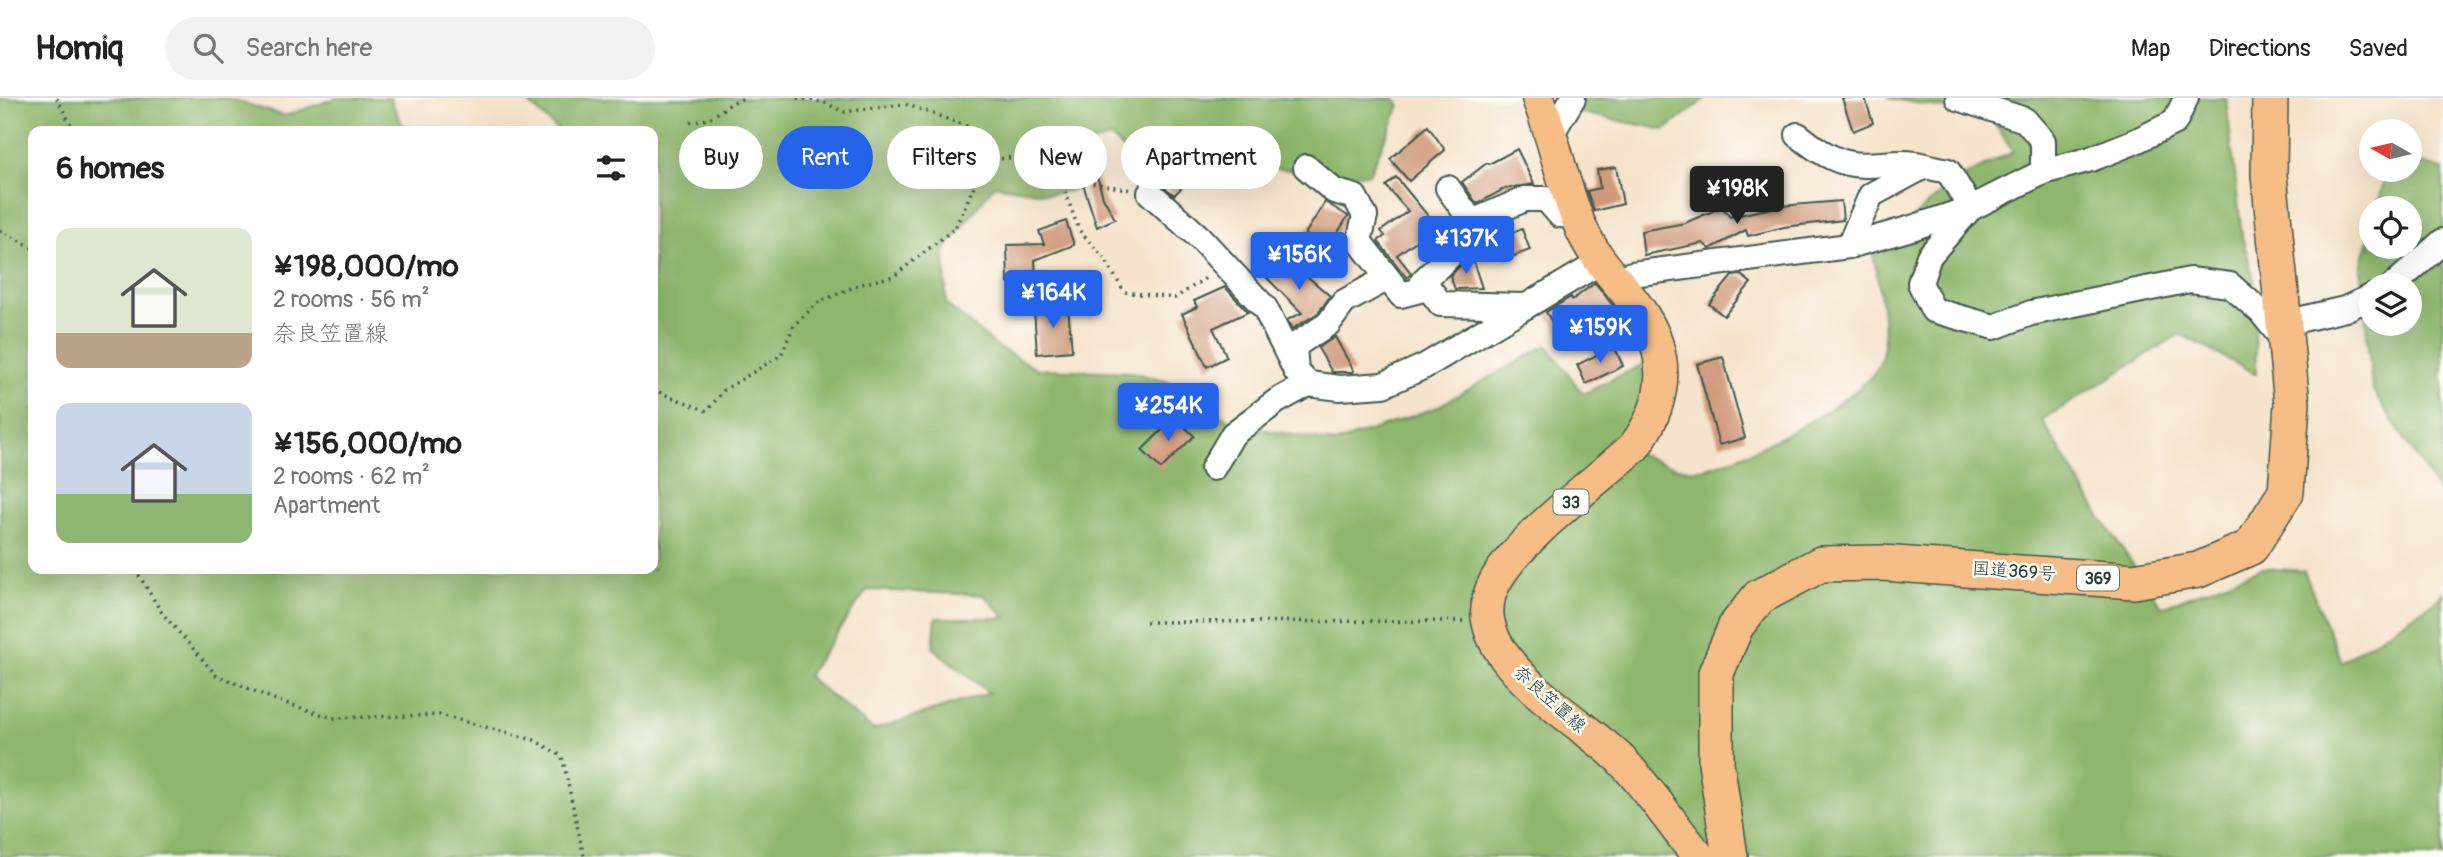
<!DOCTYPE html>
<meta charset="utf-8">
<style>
body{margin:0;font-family:Pangolin,"Klee One",sans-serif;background:#f2f2f2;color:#222;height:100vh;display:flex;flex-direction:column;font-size:26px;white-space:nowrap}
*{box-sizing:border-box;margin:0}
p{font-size:23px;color:#767676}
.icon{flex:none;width:38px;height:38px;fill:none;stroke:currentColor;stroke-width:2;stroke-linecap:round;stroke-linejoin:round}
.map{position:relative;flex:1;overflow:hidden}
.drawer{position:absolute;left:28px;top:28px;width:630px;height:448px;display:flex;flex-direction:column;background:#fff;border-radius:14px;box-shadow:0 7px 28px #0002}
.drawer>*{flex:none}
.top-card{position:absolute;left:679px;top:28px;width:665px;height:63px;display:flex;gap:14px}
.needle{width:46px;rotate:278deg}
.fabs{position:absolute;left:2359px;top:21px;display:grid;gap:14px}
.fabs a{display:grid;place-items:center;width:63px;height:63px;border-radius:50%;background:#fff;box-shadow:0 7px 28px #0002;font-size:35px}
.price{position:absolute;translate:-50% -60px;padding:0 16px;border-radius:7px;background:#2563eb;color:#fff;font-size:23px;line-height:46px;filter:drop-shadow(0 2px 4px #0008)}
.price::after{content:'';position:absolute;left:50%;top:42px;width:21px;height:16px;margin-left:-10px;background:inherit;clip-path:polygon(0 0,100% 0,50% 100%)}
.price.selected{background:#222;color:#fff}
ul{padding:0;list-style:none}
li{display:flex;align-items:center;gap:21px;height:175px;padding:0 28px}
li span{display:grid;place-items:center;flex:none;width:196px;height:140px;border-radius:14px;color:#555}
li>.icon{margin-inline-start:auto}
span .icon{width:84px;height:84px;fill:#fffc;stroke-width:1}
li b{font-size:30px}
h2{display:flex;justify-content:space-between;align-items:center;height:84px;padding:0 28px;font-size:30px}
.pill{padding:0 24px;border-radius:32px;background:#fff;box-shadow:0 7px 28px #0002;font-size:24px;line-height:63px}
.pill.selected{background:#2563eb;color:#fff}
header{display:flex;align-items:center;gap:42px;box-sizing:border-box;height:98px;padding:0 35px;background:#fff;border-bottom:2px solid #e0e0e0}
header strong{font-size:33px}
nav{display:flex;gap:38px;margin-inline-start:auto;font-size:24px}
.search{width:490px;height:63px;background:#f2f2f2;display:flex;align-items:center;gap:18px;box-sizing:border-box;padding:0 24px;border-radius:38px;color:#767676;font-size:26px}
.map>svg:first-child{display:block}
.forest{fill:#8eb66c;stroke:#567a50;stroke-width:2;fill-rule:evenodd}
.building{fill:#d09a7b}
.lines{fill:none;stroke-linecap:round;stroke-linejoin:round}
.minor-casing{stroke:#3f564b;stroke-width:28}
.major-casing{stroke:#3f564b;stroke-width:35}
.highway-casing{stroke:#3f564b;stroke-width:38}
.path{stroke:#3f564b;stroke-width:3.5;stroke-dasharray:2 5;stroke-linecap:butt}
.minor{stroke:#fff;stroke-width:24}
.major{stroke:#f6be86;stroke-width:32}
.highway{stroke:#f6be86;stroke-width:35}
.labels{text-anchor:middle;stroke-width:5;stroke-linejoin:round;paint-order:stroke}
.shield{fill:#fdfcf7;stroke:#62766e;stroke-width:2}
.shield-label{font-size:16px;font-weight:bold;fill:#1f3d34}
.street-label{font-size:18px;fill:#1f3d34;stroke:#fdfcf7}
</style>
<header>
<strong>Homiq</strong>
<div class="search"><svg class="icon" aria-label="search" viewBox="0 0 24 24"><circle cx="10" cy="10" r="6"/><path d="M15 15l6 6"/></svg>Search here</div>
<nav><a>Map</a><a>Directions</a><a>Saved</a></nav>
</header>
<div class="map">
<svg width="2443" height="759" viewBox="0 0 2443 759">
<rect width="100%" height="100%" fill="#fdfcf7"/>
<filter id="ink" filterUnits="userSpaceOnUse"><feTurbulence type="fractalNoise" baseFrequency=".0143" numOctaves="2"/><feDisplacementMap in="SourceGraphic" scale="14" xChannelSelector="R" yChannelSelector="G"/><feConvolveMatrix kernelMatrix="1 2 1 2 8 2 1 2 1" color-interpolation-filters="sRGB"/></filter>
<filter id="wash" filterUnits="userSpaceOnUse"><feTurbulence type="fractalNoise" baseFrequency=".00686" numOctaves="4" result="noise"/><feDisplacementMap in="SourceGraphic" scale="28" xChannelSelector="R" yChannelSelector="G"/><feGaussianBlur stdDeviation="1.57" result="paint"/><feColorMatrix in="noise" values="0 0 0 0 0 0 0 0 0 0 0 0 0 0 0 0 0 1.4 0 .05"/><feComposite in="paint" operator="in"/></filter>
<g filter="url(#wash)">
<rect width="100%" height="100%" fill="#f6e3cb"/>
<g class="forest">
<path d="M0,0H227L285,18L336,0H390L405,33H33V471H653V33H559L523,0H1394L1400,8L1369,76C1293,75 1242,70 1170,44L1141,69L1111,40L1065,51L1079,91L1050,96L994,87L945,152L946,206L999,250L1038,271L1132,274L1170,284L1235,326L1335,345L1435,310L1547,247L1583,296L1647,264L1648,303L1618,348C1638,355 1675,372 1694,372C1732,370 1866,301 1880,265C1890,239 1878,182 1873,155L1954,83L2013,54L1991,19L1888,0H2226L2242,138L2254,182L2256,276L2180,236L2042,322L2098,415L2162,509L2262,470L2304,473L2341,564L2437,502L2443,494V759H0ZM867,492L984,497L1006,520H936L933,550L989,595L873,632L807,578Z"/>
<path d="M1578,0H1706L1665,32L1576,14Z"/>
<path d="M2410,62L2443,71V400L2372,291L2361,169L2371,132V149H2410V110H2377L2387,72H2410ZM2371,187H2410V226H2371Z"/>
</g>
<g id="blocks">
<g class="building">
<path d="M1842,0H1865L1873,25L1853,33Z"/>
<path d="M1428,28L1445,52L1409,83L1390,61Z"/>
<path d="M1517,51L1534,86L1504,91L1477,106L1462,84L1487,65L1489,66Z"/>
<path d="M1090,54L1103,99L1115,121L1097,129L1074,59Z"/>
<path d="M1177,58L1195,78L1174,97L1153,80Z"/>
<path d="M1616,69L1623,106L1594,113L1587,93L1600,90L1597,72Z"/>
<path d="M1396,79L1443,136L1440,138L1444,143L1439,147L1437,140L1434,143L1427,135L1397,157L1411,175L1407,180L1378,143L1385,138L1381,133L1408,113L1386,88Z"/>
<path d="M1841,103L1843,122L1784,129L1748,138L1746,132L1710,151L1703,145L1644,157L1641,133L1685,125L1722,109L1730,119L1781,108Z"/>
<path d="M1325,104L1348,118L1328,151L1305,136Z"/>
<path d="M1066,123L1074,147L1035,162L1036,184L1008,185L1007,147L1044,146L1039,133Z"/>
<path d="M1522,131L1530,152L1506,161L1505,157L1491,161L1483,138L1499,132L1502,139Z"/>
<path d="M1471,157L1482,190L1455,191L1450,178Z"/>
<path d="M1286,160L1330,198L1318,215L1292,231L1287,222L1302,215L1267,180Z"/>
<path d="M1741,177L1751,185L1724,218L1709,206L1732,178Z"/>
<path d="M1595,185L1618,214L1569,251L1546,214L1571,199L1572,202Z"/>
<path d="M1225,189L1248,214L1213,230L1227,259L1207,269L1182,216L1197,209L1194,203Z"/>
<path d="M1068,208L1072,253L1037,256L1034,211Z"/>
<path d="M1335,239L1354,273L1353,274H1332L1318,250Z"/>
<path d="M1614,248L1623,268L1586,286L1577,267Z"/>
<path d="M1723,259L1745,340L1719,347L1697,266Z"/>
<path d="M1175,319L1194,338L1161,371L1142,352Z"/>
</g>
</g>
</g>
<g filter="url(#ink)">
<use href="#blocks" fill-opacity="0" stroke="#3f564b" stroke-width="2"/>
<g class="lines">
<defs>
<g id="minor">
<path d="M1958,0L2025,22L2043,43V74"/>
<path d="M1552,35L1573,0"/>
<path d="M1798,37C1813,49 1828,60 1847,65C1871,71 1898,60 1925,68"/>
<path d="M1306,69L1334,93L1355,99L1365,118L1359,143L1401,197L1428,190"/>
<path d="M1448,90L1472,124"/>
<path d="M1150,95L1200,140L1265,210L1296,273L1308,286L1340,290L1383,287L1425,268L1599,165"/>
<path d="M1968,113L1929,158L1920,185L1933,212L1994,229L2031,215L2190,182L2230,187L2261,214L2285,244"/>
<path d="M1849,148L1871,97L1925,68L1948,73L1971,110"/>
<path d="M1613,182L1632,176L1849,148L1915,129L1971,110L2043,74L2091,61L2136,43L2175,24L2186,0"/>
<path d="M2394,187L2443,143"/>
<path d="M1526,208L1441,206L1423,183L1460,148L1472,124L1525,101H1546L1560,117L1576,118"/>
<path d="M2285,225L2345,211L2371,199"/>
<path d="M1296,273L1294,248L1328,226L1344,204L1386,181"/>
<path d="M1213,370L1233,336L1277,303L1308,286"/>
</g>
<path id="major" d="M1538,0C1555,43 1563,90 1582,132C1597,166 1625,188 1644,219C1672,264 1664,309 1634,349C1596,383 1520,440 1496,482C1453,557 1582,621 1622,663C1650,692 1673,728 1699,759"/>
<path id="highway" d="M1730,759L1716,664V575L1736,528L1759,499L1821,466L1882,465L2134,483L2198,472L2251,449L2286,394L2292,306L2269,77L2270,0"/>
</defs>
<use href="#minor" class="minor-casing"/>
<use href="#major" class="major-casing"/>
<use href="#highway" class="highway-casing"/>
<g class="path">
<path d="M57,0L74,33"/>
<path d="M797,0L823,4L844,14L905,6L970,29L999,61"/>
<path d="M690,24C717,24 723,4 747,0"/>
<path d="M1090,79L1092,85L1132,92"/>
<path d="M0,132L33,150"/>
<path d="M653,295L656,293L707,313L724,292L781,257L794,227L819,204L858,187L894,178L955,130L979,77L999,61L1018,59L1062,86L1079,132L1105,161L1124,194L1175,200L1209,178"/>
<path d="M135,471L162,515L216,577L276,602L333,620L440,617L534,642L562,658L584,759"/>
<path d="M1146,524L1467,523"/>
</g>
<use href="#minor" class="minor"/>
<use href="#major" class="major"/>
<use href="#highway" class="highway"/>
</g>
</g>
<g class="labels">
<g class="shield">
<rect x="1553.5" y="391.5" width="35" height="25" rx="5"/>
<rect x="2077" y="467.5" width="42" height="25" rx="5"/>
</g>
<g class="shield-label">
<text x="1571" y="410">33</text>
<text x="2098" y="486">369</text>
</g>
<g class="street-label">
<text transform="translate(2014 473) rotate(4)" y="6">国道369号</text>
<text transform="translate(1550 601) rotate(42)" y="6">奈良笠置線</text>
</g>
</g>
</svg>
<div class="fabs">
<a><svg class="needle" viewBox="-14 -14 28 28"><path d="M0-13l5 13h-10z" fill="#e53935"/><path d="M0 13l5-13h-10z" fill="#767676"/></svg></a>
<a><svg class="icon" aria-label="locate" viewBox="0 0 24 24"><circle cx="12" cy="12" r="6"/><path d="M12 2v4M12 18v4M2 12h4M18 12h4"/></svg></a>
<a><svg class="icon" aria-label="layers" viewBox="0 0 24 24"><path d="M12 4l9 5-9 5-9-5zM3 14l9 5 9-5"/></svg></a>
</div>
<b class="price selected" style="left:1737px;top:128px">¥198K</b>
<b class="price" style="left:1466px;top:178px">¥137K</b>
<b class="price" style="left:1299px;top:194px">¥156K</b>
<b class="price" style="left:1053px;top:232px">¥164K</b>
<b class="price" style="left:1600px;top:267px">¥159K</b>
<b class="price" style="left:1168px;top:345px">¥254K</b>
<div class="top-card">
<a class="pill">Buy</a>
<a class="pill selected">Rent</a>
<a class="pill">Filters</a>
<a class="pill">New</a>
<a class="pill">Apartment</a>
</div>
<section class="drawer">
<h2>6 homes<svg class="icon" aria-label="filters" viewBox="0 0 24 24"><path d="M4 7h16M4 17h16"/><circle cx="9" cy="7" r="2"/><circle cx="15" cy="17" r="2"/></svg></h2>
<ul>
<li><span style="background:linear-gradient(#dfe7d0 75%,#b9a48a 0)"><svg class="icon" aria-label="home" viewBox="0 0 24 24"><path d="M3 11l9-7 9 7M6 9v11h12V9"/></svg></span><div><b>¥198,000/mo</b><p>2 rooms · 56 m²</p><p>奈良笠置線</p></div></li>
<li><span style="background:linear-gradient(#c9d6e8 65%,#8fb573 0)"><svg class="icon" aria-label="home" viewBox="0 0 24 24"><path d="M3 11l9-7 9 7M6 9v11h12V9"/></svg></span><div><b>¥156,000/mo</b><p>2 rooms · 62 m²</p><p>Apartment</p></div></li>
</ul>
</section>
</div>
